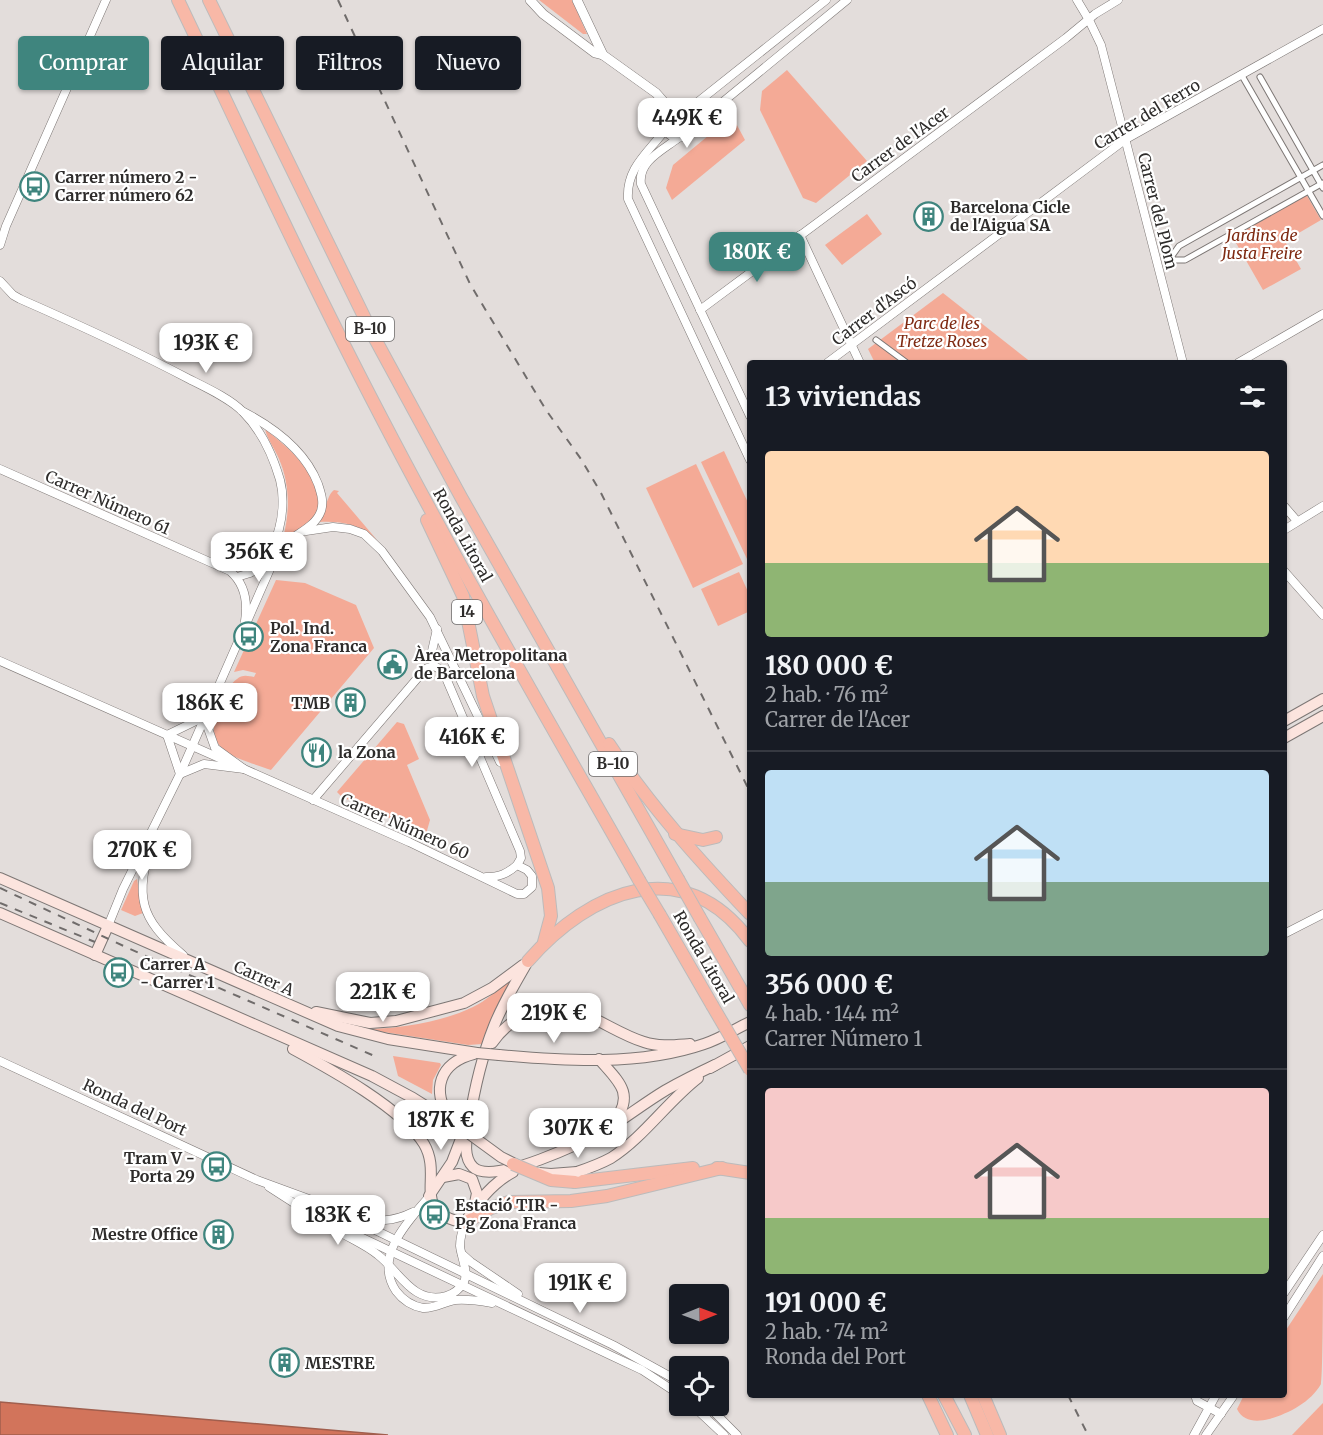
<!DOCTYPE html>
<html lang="es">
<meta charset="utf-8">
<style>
body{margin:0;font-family:Merriweather,serif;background:#20242c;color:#f1f3f6;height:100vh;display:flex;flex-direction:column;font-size:22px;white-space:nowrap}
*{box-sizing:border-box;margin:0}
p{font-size:20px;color:#9ea1a6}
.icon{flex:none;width:33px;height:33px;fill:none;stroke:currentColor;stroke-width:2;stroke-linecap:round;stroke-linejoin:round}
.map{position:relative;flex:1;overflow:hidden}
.drawer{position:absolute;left:747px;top:360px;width:540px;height:1038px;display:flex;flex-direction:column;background:#171b24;border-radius:6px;box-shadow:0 2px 4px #0004}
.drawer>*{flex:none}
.banner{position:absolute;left:18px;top:36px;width:570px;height:54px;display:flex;gap:12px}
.needle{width:39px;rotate:89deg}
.tools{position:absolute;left:669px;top:1284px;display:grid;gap:12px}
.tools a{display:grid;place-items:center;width:60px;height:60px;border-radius:6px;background:#171b24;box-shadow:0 2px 4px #0004;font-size:30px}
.price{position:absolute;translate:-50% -51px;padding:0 14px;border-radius:12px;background:#fff;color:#222;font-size:20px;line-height:39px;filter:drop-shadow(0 2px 3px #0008)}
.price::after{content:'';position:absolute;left:50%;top:36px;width:18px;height:14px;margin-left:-9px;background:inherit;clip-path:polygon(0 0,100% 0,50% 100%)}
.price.current{background:#3f857e;color:#fff}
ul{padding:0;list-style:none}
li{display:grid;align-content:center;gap:12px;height:318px;padding:0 18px}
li+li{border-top:2px solid #363941}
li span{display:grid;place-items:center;height:186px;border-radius:6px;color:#555}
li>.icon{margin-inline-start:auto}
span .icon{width:108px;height:108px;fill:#fffc;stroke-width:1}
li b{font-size:26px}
h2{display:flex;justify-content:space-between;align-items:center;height:72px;padding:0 18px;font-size:26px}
.tag{padding:0 21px;border-radius:6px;background:#171b24;box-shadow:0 2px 4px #0004;font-size:21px;line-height:54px}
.tag.current{background:#3f857e;color:#fff}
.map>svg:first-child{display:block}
.green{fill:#f4aa96}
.water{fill:#d2745b;stroke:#a15e4d;stroke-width:1.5}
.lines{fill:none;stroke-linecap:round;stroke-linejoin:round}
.pedestrian-casing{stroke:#7d7775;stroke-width:7}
.minor-casing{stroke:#7d7775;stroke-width:9}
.tertiary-casing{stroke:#7d7775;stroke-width:10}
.secondary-casing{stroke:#7d7775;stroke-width:12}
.trunk-casing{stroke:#bcbbbb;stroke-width:14}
.pedestrian{stroke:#fff;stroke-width:5}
.minor{stroke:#fff;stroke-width:8}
.tertiary{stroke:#fff;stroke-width:9}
.secondary{stroke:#fce4de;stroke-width:10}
.trunk{stroke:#f8b8a7;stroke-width:12}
.rail{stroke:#706c6b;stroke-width:2;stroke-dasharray:8 8;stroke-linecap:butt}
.secondary-bridge-casing{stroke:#7d7775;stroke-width:12;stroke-linecap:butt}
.trunk-bridge-casing{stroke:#bcbbbb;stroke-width:14;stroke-linecap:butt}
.secondary-bridge{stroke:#fce4de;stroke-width:10}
.trunk-bridge{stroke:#f8b8a7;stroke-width:12}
.labels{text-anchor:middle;stroke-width:4.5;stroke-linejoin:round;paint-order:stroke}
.shield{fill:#fff;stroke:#6d6b6b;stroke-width:1.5}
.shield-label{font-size:15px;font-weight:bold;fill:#2e2c2b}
.street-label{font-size:16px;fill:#2e2c2b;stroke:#fff}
.poi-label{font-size:16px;font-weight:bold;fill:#2e2c2b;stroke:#fff;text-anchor:start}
.park-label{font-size:16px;font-style:italic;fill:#7f2a12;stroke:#fff}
</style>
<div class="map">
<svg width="1323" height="1435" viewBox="0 0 1323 1435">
<rect width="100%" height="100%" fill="#e3dddb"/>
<g class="green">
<path d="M539,0H572L587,34H583Z"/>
<path d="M787,70L867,161L816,203L803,198L760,110L762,91Z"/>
<path d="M732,116L745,140L672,200L666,188L673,165Z"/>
<path d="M1306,194L1321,220L1285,241L1301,269L1263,290L1232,236Z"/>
<path d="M867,214L882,234L842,265L825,245Z"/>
<path d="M943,293L1032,363H875L868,349Z"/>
<path d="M265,429C287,447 307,462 316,490C319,501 320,512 311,521C303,529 292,533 283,538C290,512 290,484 279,459C275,449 267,439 265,429Z"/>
<path d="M724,451L750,507V557L747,559L701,462Z"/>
<path d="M696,464L743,564L693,588L646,488Z"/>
<path d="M334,490L339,491L337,493L377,540C360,524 341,521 319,522C325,512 327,495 334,490Z"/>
<path d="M739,572L750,596V611L718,626L701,589Z"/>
<path d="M276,580L305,583L356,605L374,648L271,770C256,764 231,759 220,746C205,728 220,692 237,679C242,674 249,676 254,677L256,673L243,670L234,672Z"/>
<path d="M397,722L404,724L419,759L407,765L430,820L426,834L342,797L337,792Z"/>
<path d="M137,879L143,913L135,916L121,910L134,881Z"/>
<path d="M508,982L510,984L483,1044L468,1045L364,1029C398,1029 443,1022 473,1007C486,1001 497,990 508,982Z"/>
<path d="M393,1056L440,1063L441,1065L433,1080L432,1094L398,1076Z"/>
<path d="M1323,1274C1323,1290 1323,1375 1321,1384C1311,1402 1288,1414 1269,1419C1257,1422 1243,1422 1237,1409L1244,1395H1284V1333Z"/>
<path d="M1323,1403V1435H1292L1321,1405Z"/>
</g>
<path class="water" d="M0,1402L388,1435H0Z"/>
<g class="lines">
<defs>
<g id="pedestrian">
<path d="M1241,74L1323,216"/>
<path d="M1260,77L1323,188"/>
<path d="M1169,260L1179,246L1323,165"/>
<path d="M1169,260H1185L1323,183"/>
<path d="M876,340L907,363"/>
</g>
<g id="minor">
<path d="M1077,0L1089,20L1101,45L1183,363"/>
<path d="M684,113L826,0"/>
<path d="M691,128L689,118L681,112L669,114C659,127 668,141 684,137L691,128L847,0"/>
<path d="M665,130C648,153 626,168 628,199L750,460"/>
<path d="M677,139C661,151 638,162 641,184L750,416"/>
<path d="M800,235L860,363"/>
<path d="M0,245L6,226L106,0"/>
<path d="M0,281L13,295L20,299C77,324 134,350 189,379C205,387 231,399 243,412C261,430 273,456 280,480C284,495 283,514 279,529C276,539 272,550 274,560"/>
<path d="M700,310L1066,38L1095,14L1118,0"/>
<path d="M827,363L1126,139L1323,29"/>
<path d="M1238,363L1323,314"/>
<path d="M0,469L230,571C245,584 248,602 245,621"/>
<path d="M1284,506L1297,521"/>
<path d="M1284,530L1323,506"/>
<path d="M306,531L333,527L350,529L364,534L382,551L430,617L500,762"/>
<path d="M1284,571L1323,615"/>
<path d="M237,577L250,573L273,560"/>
<path d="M0,661L409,842L517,894H524L532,887V876L527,870L517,865C507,874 499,877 486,877"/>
<path d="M434,666L432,651L437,629"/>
<path d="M443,671L520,851L521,858L517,865"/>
<path d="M204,717L215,748L244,769L204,764L180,774L167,735Z"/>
<path d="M313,800L421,674L427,668L434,666C442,670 449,676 457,671"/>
<path d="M151,842C136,897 138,917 183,955"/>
<path d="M108,926L123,889L180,774L274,560C281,555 284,545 291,539C302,531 316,525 321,511C324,502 321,493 318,484C305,450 273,427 242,411"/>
<path d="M1284,934L1323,914"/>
<path d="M0,1061L257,1180L317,1202L613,1345L680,1382"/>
<path d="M269,1187L328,1225L350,1232L614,1357L642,1370L680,1395"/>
<path d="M429,1197C408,1221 373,1257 396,1291C402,1299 412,1306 423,1308C434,1309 444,1302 455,1300C466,1299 481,1301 492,1303"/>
<path d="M356,1217C377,1222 393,1222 413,1212"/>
<path d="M338,1231C351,1239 366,1245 378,1255C399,1271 413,1305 446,1296C453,1294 460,1289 464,1282C469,1272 461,1257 460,1246C460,1238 462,1231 465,1223"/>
<path d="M462,1254L471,1262L518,1294"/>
<path d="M1284,1293L1323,1235"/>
<path d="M1284,1317L1323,1256"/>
<path d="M1195,1395L1197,1401L1221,1414"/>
<path d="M693,1406L724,1435"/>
<path d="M708,1406L737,1435"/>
<path d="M1194,1435L1216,1395"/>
<path d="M1206,1435L1234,1395"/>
</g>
<g id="tertiary">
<path d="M530,0L543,14L595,53L603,55L656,93L664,102L668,116"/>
<path d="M577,0L603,55"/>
</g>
<g id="secondary">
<path d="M1284,721L1323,699"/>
<path d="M1284,738L1323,716"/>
<path d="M0,878L338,1026L388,1039L477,1053"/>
<path d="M0,913L372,1076L413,1098L464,1130"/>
<path d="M95,955L108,926"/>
<path d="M528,961C516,982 503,1003 494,1026C482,1056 474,1091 469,1123C467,1137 462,1156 473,1167C493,1187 587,1140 609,1128C628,1116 646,1102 666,1090C682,1081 698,1073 715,1065"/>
<path d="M316,1012L370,1023L396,1021L464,1003L492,988L523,965"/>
<path d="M492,1043C514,1012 550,999 586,1015C605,1023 624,1036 644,1042C659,1047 675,1045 690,1044"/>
<path d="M293,1049C330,1069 403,1109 424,1144C444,1178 408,1212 465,1223C477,1202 491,1184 513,1172"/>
<path d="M499,1055C566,1061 640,1066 704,1044C720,1039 735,1029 750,1022"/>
<path d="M599,1059C618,1081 635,1093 615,1121"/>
<path d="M710,1068L750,1046"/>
<path d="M450,1119C431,1090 439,1063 474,1054"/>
<path d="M577,1172C589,1168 600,1164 611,1158C643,1138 668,1101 698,1078"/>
<path d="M443,1177L459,1174L472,1179L477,1193L475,1203"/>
<path d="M429,1196L452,1162L464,1131"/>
</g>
<g id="trunk">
<path d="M178,0C244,138 308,277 379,413C461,571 551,725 639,880"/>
<path d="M209,0L374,337L461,497L678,879"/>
<path d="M427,520L463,596L483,696L548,888L551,916L544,942"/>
<path d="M609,744C650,806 699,860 750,914"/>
<path d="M675,834L703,840L716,837"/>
<path d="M660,915L712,1005"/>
<path d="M700,918L750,1005"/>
<path d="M528,961C590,890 683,851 750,941"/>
<path d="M717,1168L750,1173"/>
<path d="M575,1182L693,1168"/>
<path d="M465,1223L491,1208L509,1202L571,1201L607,1196L722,1168"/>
<path d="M928,1395L947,1435"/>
<path d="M944,1395L965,1435"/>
<path d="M970,1395L987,1435"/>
<path d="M983,1395L1000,1435"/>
</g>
</defs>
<use href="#pedestrian" class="pedestrian-casing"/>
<use href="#minor" class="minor-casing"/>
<use href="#tertiary" class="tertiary-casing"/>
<use href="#secondary" class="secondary-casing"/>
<use href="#trunk" class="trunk-casing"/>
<use href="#pedestrian" class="pedestrian"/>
<use href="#minor" class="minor"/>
<use href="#tertiary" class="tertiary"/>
<use href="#secondary" class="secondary"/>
<use href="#trunk" class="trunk"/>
<g class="rail">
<path d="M338,0L470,284L546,410L581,459L601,493L750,792"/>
<path d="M0,888L130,949L379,1058"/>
<path d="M0,903L95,942"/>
<path d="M1068,1395L1088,1435"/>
</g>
<defs>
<g id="secondary-bridge">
<path d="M477,1053L499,1055"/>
<path d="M464,1130L501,1157L519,1166"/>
<path d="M539,1173L551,1174L577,1172"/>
</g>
<g id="trunk-bridge">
<path d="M678,879L700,918"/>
<path d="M639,880L660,915"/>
<path d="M712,1005L750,1070"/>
<path d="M513,1164L551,1180L575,1182"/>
</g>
</defs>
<use href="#secondary-bridge" class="secondary-bridge-casing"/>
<use href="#trunk-bridge" class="trunk-bridge-casing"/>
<use href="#secondary-bridge" class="secondary-bridge"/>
<use href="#trunk-bridge" class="trunk-bridge"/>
</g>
<defs>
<symbol id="bus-ring" viewBox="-11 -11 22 22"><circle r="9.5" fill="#fff" stroke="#3f857e" stroke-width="1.5"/><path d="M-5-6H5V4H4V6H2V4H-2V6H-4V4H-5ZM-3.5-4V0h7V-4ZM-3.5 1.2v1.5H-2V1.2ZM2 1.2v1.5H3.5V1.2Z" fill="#3f857e"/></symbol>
<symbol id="building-ring" viewBox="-11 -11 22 22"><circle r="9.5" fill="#fff" stroke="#3f857e" stroke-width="1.5"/><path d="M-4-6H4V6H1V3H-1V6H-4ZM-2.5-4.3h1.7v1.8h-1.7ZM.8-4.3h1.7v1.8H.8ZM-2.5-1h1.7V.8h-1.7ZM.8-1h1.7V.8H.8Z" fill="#3f857e"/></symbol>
<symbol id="civic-ring" viewBox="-11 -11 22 22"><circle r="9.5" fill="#fff" stroke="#3f857e" stroke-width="1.5"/><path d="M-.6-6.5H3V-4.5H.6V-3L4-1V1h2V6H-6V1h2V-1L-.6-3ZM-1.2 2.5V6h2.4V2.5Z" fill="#3f857e"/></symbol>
<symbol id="restaurant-ring" viewBox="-11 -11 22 22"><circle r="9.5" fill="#fff" stroke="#3f857e" stroke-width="1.5"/><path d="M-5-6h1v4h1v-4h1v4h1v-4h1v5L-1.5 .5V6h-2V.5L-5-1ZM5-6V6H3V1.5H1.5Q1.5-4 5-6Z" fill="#3f857e"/></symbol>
</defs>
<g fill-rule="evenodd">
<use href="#bus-ring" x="18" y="170" width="33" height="33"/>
<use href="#building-ring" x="912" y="200" width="33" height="33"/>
<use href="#bus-ring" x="232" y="620" width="33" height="33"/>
<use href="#civic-ring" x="376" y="648" width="33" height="33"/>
<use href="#building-ring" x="334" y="686" width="33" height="33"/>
<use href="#restaurant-ring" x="300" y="736" width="33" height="33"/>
<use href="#bus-ring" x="102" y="956" width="33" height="33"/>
<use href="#bus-ring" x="200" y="1150" width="33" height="33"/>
<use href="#bus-ring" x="418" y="1198" width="33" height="33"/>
<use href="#building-ring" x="202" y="1218" width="33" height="33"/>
<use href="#building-ring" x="268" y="1346" width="33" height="33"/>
</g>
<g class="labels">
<g class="shield">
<rect x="346" y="317" width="48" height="24" rx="4.5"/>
<rect x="452" y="600" width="30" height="24" rx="4.5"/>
<rect x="589" y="752" width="48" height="24" rx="4.5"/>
</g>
<g class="shield-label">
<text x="370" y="334">B-10</text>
<text x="467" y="617">14</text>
<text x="613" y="769">B-10</text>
</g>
<g class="street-label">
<text transform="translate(1147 114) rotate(-31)" y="6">Carrer del Ferro</text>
<text transform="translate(900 144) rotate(-36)" y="6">Carrer de l'Acer</text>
<text transform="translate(1158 211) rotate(76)" y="6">Carrer del Plom</text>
<text transform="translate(874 311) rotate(-37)" y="6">Carrer d'Ascó</text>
<text transform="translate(108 502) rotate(24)" y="6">Carrer Número 61</text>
<text transform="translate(463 535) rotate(61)" y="6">Ronda Litoral</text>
<text transform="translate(405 826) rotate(24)" y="6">Carrer Número 60</text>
<text transform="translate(704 957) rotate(60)" y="6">Ronda Litoral</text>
<text transform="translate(264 978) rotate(24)" y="6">Carrer A</text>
<text transform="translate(135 1107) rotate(25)" y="6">Ronda del Port</text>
</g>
<g class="poi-label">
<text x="55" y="183">Carrer número 2 -<tspan x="55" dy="18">Carrer número 62</tspan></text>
<text x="950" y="213">Barcelona Cicle<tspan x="950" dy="18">de l'Aigua SA</tspan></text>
<text x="270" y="634">Pol. Ind.<tspan x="270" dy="18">Zona Franca</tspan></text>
<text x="414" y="661">Àrea Metropolitana<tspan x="414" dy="18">de Barcelona</tspan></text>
<text x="330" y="709" text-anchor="end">TMB</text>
<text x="338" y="758">la Zona</text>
<text x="140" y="970">Carrer A<tspan x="140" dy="18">- Carrer 1</tspan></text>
<text x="195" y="1164" text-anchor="end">Tram V -<tspan x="195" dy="18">Porta 29</tspan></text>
<text x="455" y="1211">Estació TIR -<tspan x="455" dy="18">Pg Zona Franca</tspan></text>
<text x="198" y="1240" text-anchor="end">Mestre Office</text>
<text x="305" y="1369">MESTRE</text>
</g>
<g class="park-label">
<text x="1262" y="241">Jardins de<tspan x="1262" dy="18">Justa Freire</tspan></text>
<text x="942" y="329">Parc de les<tspan x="942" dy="18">Tretze Roses</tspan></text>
</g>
</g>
</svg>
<div class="tools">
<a><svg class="needle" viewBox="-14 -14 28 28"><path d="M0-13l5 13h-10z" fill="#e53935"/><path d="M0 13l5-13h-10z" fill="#9ea1a6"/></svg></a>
<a><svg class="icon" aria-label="locate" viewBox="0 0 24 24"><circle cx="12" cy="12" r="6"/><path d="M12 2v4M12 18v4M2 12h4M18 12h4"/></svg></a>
</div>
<b class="price" style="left:687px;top:149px">449K €</b>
<b class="price current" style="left:757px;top:283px">180K €</b>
<b class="price" style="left:206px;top:374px">193K €</b>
<b class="price" style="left:259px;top:583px">356K €</b>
<b class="price" style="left:210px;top:734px">186K €</b>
<b class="price" style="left:472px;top:768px">416K €</b>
<b class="price" style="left:142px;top:881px">270K €</b>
<b class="price" style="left:383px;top:1023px">221K €</b>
<b class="price" style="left:554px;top:1044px">219K €</b>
<b class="price" style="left:441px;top:1151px">187K €</b>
<b class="price" style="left:578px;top:1159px">307K €</b>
<b class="price" style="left:338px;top:1246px">183K €</b>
<b class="price" style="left:580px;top:1314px">191K €</b>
<div class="banner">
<a class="tag current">Comprar</a>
<a class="tag">Alquilar</a>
<a class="tag">Filtros</a>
<a class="tag">Nuevo</a>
</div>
<section class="drawer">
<h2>13 viviendas<svg class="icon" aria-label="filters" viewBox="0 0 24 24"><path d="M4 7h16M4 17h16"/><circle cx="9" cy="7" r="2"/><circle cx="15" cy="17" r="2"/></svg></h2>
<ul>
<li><span style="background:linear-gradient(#ffd9b3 60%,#8fb573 0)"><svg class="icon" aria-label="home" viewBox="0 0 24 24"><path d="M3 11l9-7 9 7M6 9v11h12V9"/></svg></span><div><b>180 000 €</b><p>2 hab. · 76 m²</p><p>Carrer de l'Acer</p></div></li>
<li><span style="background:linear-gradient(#bfe0f5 60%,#7fa58c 0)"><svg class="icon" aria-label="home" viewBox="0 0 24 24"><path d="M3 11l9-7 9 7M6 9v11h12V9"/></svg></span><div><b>356 000 €</b><p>4 hab. · 144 m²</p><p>Carrer Número 1</p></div></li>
<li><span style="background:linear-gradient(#f6c9c9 70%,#8fb573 0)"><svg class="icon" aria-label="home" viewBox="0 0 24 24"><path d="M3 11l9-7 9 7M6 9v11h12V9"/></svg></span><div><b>191 000 €</b><p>2 hab. · 74 m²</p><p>Ronda del Port</p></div></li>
</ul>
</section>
</div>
